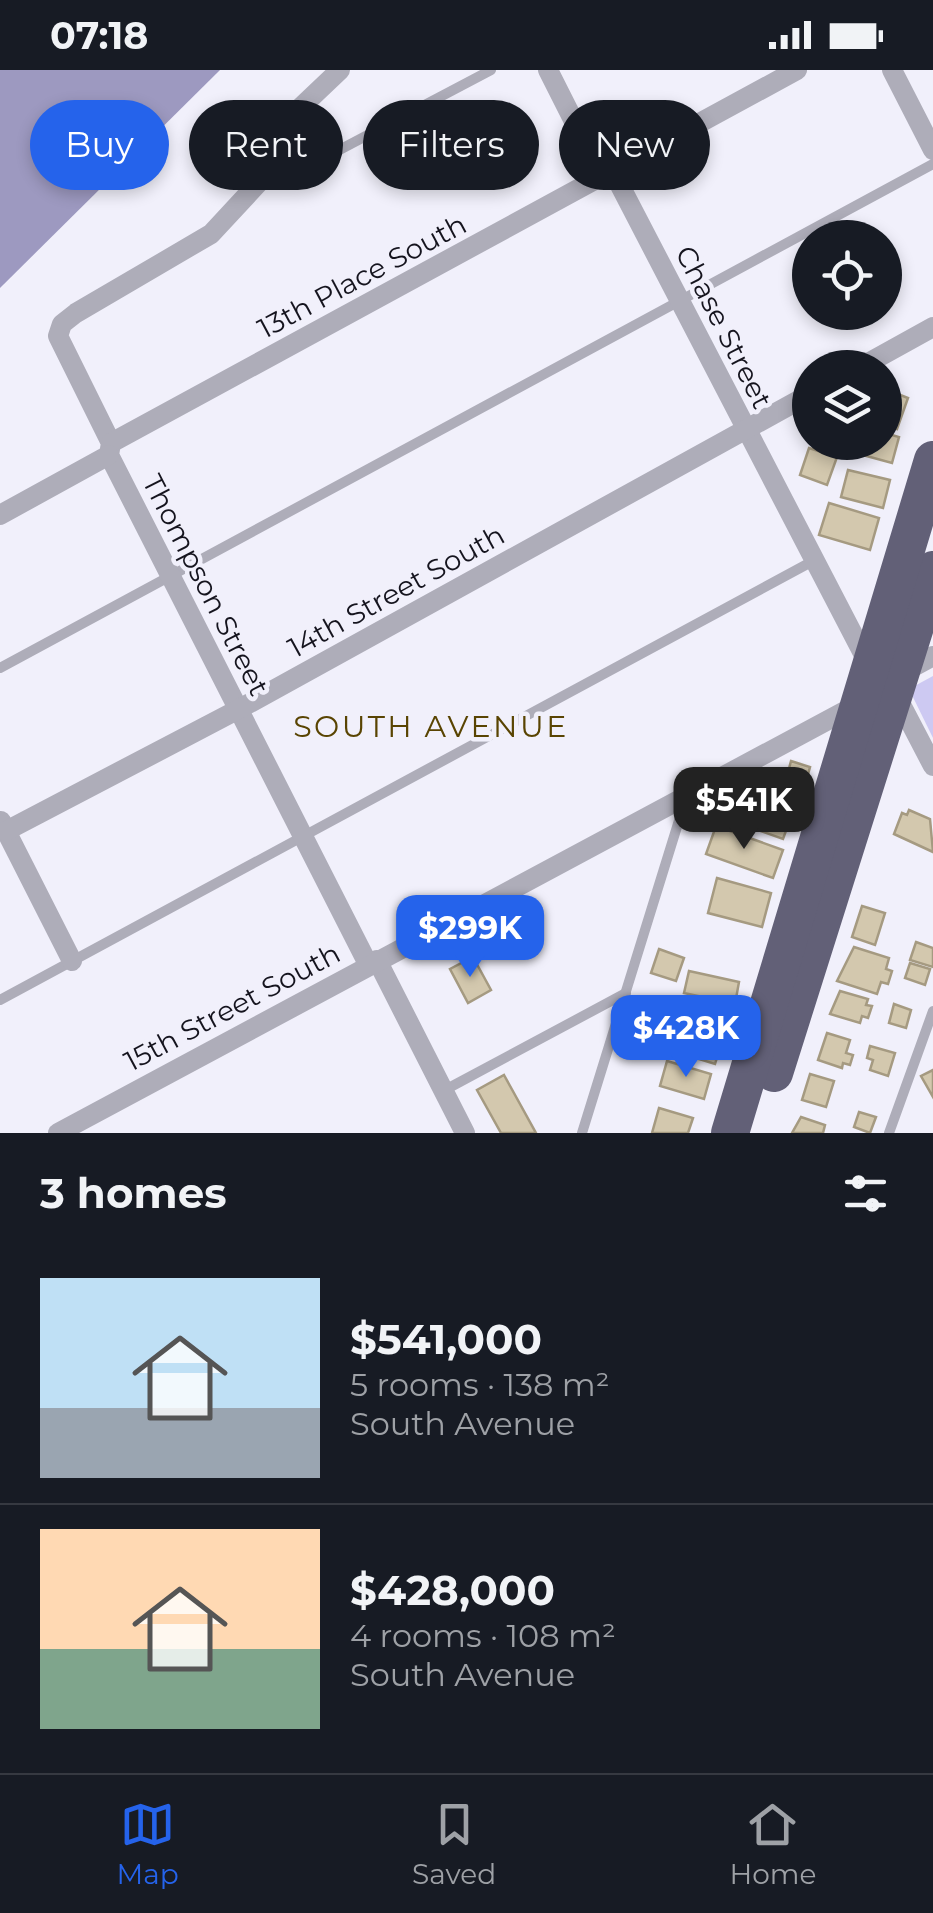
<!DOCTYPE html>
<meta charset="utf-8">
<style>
body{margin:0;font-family:Montserrat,sans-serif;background:#242831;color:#f1f3f6;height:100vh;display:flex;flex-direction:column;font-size:38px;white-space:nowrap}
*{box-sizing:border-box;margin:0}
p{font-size:32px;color:#9ea1a6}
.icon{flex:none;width:55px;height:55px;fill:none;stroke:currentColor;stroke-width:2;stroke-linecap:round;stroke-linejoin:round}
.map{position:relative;height:1063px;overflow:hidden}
.panel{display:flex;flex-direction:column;background:#171b24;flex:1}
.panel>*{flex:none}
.top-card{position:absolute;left:30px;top:30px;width:875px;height:90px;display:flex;gap:20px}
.buttons{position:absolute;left:792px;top:150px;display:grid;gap:20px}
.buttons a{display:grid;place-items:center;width:110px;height:110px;border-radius:50%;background:#171b24;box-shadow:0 5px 15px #0003;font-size:50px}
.price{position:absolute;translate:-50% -85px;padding:0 22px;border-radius:20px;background:#2563eb;color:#fff;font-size:32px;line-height:65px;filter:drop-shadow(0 2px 5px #0008)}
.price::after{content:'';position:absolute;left:50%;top:60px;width:30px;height:22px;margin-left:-15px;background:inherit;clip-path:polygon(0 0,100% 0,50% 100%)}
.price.on{background:#222;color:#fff}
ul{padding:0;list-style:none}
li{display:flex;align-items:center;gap:30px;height:250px;padding:0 40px}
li+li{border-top:2px solid #363941}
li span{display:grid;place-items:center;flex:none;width:280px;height:200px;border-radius:0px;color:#555}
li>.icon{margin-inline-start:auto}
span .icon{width:120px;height:120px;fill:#fffc;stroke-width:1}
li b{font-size:42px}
h2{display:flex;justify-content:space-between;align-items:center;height:120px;padding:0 40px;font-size:42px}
.tag{padding:0 35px;border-radius:45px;background:#171b24;box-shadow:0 5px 15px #0003;font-size:35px;line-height:90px}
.tag.on{background:#2563eb;color:#fff}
.status{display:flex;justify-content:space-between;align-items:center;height:70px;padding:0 50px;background:#171b24;direction:ltr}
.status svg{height:28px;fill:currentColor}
.dock{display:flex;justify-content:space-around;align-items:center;height:140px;border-top:2px solid #363941;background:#171b24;font-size:28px;color:#9ea1a6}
.dock a{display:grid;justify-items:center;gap:5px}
.dock .on{color:#2563eb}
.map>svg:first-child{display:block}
.green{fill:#cdc9f2}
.water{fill:#9d99c0}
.building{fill:#d3c8ae;stroke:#a59a81;stroke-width:2.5}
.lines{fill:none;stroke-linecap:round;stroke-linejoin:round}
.lane{stroke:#aeadb9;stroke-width:10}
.street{stroke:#aeadb9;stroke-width:20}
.highway{stroke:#626077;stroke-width:38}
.labels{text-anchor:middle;stroke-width:9;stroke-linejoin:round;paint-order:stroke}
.street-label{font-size:28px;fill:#15141e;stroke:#f1f0fb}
.neighbourhood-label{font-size:30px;letter-spacing:2.5px;fill:#594402;stroke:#f1f0fb}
</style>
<div class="status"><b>07:18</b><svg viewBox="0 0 49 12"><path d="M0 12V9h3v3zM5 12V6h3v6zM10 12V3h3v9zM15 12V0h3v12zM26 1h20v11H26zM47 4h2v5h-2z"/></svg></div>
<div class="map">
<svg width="933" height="1063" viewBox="0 0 933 1063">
<rect width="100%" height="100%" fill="#f1f0fb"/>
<path class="green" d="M933,606V668L909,619Z"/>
<path class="water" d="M0,0H220L0,218Z"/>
<g class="building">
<path d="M885,319L908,328L897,359L885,354Z"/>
<path d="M885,363L899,367L892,393L852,382L854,372H885Z"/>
<path d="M809,378L837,387L827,415L800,405Z"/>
<path d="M848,400L890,410L883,438L841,427Z"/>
<path d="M829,433L879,448L870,480L819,465Z"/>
<path d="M791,691L810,697L802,726L765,715L769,701L787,706Z"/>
<path d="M742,720L794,739L783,769L730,750Z"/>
<path d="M909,740L930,749L933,782L894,764L902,743L907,745Z"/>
<path d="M716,756L783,780L773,808L706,784Z"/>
<path d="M717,808L771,823L762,857L708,843Z"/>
<path d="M862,836L885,843L875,875L852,867Z"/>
<path d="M916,872L933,878V897L910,890Z"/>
<path d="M854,877L889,888L886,899L892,901L888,914L881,912L877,924L837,911Z"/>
<path d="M659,879L684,888L676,911L651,903Z"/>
<path d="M473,887L491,920L468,933L450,899Z"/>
<path d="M910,893L930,899L925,915L905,908Z"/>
<path d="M689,901L739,912L735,934L684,923Z"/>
<path d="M840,921L868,929L866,935L872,936L868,948L862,946L860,953L830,944Z"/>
<path d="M894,934L911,940L906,958L889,953Z"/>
<path d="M620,953L643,958L638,980L615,975Z"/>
<path d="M684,956L723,968L715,994L676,982Z"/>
<path d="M827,963L850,970L846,983L853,985L850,995L843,993L842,998L818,990Z"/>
<path d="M870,976L895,983L888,1006L870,1000L873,990L867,988Z"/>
<path d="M667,991L711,1004L704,1029L660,1016Z"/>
<path d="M933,1000V1027L921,1006Z"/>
<path d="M810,1004L834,1011L826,1037L802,1030Z"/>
<path d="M504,1005L536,1063H501L477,1020Z"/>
<path d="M659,1038L693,1048L688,1063H652Z"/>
<path d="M859,1042L876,1047L870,1063L854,1057Z"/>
<path d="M801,1047L825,1055L823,1063H792Z"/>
</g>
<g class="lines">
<g class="lane">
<path d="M276,95L326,87L491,0"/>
<path d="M0,598L933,94"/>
<path d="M0,930L813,491"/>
<path d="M443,1021L626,923"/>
<path d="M582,1063L685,731"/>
<path d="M889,1063L933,941"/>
</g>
<g class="street">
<path d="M340,0L300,38L275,95L211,164L76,243L62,254L58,266L111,373L109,385L368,894"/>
<path d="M548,0L603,109"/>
<path d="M892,0L933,80"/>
<path d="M613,102L869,595"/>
<path d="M859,298L933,257"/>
<path d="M111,373L797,0"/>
<path d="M0,445L109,385"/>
<path d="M902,603L933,586"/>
<path d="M896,625L933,696"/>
<path d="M1,751L72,891"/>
<path d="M6,761L239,639L810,324"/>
<path d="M377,890L465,1063"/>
<path d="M58,1063L858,634"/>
</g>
<g class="highway">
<path d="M774,1003L933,500"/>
<path d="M730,1063L933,390"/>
</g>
</g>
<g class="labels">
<g class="street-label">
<text transform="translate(362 206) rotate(-28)" y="10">13th Place South</text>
<text transform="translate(724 257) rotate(63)" y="10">Chase Street</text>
<text transform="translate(206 515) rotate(63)" y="10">Thompson Street</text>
<text transform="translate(396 521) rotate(-29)" y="10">14th Street South</text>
<text transform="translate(232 937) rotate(-28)" y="10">15th Street South</text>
</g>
<g class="neighbourhood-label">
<text x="431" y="667">SOUTH AVENUE</text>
</g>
</g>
</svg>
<div class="buttons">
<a><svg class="icon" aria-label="locate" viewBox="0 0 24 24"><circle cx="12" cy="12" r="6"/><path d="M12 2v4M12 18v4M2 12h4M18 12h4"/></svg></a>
<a><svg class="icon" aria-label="layers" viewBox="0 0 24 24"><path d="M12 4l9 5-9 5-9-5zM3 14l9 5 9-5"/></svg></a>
</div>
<b class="price on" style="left:744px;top:782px">$541K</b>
<b class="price" style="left:470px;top:910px">$299K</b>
<b class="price" style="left:686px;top:1010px">$428K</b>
<div class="top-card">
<a class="tag on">Buy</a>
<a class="tag">Rent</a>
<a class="tag">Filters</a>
<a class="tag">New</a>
</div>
</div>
<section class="panel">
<h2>3 homes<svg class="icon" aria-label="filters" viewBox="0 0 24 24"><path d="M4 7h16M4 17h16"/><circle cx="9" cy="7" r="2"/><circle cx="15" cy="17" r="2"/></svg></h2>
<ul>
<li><span style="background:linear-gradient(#bfe0f5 65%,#9aa5b1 0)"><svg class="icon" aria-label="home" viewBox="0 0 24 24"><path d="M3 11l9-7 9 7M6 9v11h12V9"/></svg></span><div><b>$541,000</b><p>5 rooms · 138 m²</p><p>South Avenue</p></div></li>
<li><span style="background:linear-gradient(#ffd9b3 60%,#7fa58c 0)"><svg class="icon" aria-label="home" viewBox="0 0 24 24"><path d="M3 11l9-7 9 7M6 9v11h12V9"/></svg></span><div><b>$428,000</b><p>4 rooms · 108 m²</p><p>South Avenue</p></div></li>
</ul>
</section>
<nav class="dock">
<a class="on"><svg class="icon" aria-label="map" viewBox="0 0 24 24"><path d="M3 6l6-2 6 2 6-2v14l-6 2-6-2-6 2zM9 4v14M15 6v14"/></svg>Map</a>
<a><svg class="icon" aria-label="saved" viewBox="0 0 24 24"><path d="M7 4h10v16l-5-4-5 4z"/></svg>Saved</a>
<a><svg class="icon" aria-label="home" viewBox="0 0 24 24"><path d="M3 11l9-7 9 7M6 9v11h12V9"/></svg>Home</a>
</nav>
